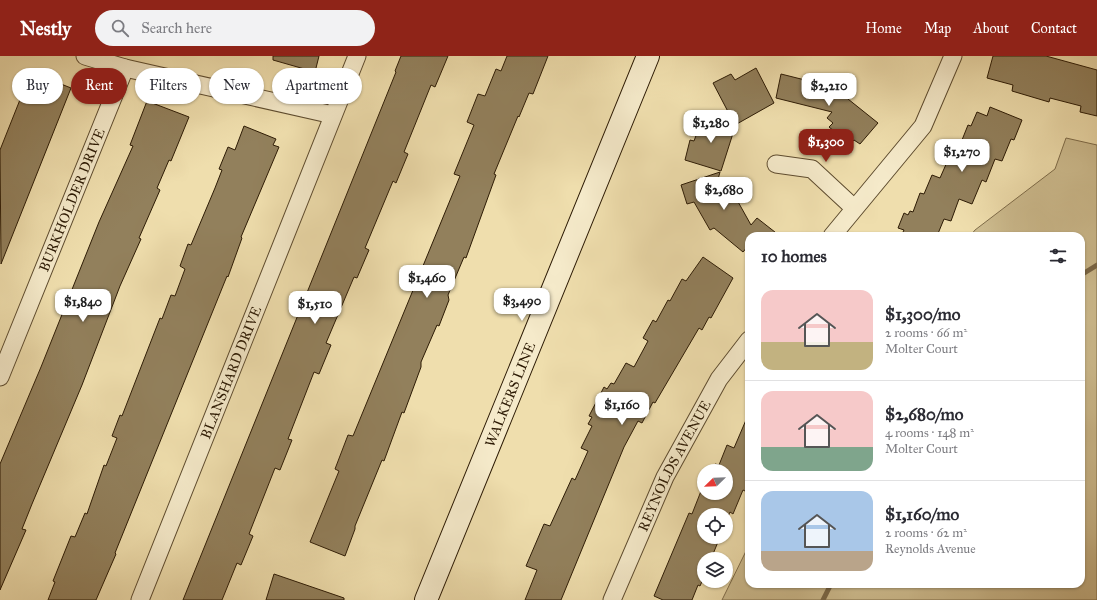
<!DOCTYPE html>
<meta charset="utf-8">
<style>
body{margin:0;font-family:"IM FELL Great Primer",serif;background:#f2f2f3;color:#2b2b33;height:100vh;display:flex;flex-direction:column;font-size:15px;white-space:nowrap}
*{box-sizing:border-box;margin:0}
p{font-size:13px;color:#7c7c81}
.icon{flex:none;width:22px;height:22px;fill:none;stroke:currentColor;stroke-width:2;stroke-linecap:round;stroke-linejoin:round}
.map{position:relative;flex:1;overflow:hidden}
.details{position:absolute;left:745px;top:176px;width:340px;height:356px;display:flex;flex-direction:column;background:#fff;border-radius:12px;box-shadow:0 1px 3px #0004}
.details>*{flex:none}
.banner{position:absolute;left:12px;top:12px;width:380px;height:36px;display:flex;gap:8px}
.needle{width:26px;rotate:247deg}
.fabs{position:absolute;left:697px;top:408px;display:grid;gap:8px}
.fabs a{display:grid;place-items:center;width:36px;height:36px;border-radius:50%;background:#fff;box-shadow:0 1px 3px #0004;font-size:20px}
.price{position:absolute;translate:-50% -34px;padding:0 9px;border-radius:8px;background:#fff;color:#222;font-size:13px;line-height:26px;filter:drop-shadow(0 1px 2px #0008)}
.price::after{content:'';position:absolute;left:50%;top:24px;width:12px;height:9px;margin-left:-6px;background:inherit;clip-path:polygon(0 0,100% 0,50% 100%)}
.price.active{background:#8f2418;color:#fff}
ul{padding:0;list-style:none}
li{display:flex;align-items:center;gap:12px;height:100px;padding:0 16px}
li+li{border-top:1px solid #e1e1e2}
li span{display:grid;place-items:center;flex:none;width:112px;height:80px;border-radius:12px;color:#555}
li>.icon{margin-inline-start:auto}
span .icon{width:48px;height:48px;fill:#fffc;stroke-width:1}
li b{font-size:17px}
h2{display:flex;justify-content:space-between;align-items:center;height:48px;padding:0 16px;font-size:17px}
.pill{padding:0 14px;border-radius:18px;background:#fff;box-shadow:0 1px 3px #0004;font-size:14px;line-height:36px}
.pill.active{background:#8f2418;color:#fff}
header{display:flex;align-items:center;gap:24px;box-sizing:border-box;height:56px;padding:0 20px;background:#8f2418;color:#fff}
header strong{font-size:19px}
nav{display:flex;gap:22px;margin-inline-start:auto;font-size:14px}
.search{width:280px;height:36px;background:#f2f2f3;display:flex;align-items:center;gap:10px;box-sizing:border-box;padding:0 14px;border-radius:22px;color:#7c7c81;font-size:15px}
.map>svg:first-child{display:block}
.green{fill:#cebd90;stroke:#7e6c4a}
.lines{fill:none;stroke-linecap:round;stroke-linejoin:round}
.stream{stroke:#7a6848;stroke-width:5}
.building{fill:#92805c;stroke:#2d1b05}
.minor-casing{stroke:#5e4c2f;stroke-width:19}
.secondary-casing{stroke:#2d1b05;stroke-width:24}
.minor{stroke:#f5eaca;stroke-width:17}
.secondary{stroke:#f5eaca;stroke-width:22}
.labels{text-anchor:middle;stroke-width:4;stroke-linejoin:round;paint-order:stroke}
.street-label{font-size:14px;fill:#2d1b05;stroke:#f5eaca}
</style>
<header>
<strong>Nestly</strong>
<div class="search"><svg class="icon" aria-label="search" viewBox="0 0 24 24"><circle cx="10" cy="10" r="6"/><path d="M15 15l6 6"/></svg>Search here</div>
<nav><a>Home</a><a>Map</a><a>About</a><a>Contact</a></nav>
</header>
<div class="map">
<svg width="1097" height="544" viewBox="0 0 1097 544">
<rect width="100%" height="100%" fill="#efdead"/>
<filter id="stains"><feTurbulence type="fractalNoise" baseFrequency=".005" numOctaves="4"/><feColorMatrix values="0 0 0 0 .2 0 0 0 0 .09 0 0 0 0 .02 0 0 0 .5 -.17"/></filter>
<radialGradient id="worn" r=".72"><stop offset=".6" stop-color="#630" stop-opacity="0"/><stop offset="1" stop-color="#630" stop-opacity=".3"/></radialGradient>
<path class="green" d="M1066,82L1097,89V544H722L749,489V528H1081V180H970L975,174L1055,113Z"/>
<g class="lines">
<g class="stream">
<path d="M1081,219L1097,209"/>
<path d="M823,544L831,528"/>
</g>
</g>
<g class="building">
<path d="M273,0H319L315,16L273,4Z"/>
<path d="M401,0H448L435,31L431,29L404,96L408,98L396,127L393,125L365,192L369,194L357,222L354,221L326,287L331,289L319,318L314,316L288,383L292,384L280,414L275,412L249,478L253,480L241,509L237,507L222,544H183L396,16L395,15Z"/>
<path d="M507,0H548L533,38L529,37L519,61L518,60L494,118L496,119L466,202L464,201L448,239L449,244L439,270L437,269L421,306V311L404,357L402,356L384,405L382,404L355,470V473L345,500L310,486L339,415L335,413L348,379L353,380L460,120L454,118L474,69L467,66L478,38L485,40L496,13L501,15Z"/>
<path d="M993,0H1046L1097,14V60L1080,56L1081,50L1050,42L1049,46L1012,35L1013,29L987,22Z"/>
<path d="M756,12L774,47L735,69L713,27L731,18L735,24Z"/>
<path d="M31,16L71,32L1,208L0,94Z"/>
<path d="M781,18L833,31L878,67L860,88L854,84L850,88L829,71L833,67L827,62L832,56L776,42Z"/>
<path d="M147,45L189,61L171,105L169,104L157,132L160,134L139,182L141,183L120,230L82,329L32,448L22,473L26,474L0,534V408L41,311L99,166L133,90L130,89Z"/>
<path d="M990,51L1022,64L1014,84L1011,83L1002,105L995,103L986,126L982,124L972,148L959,143L951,165L944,163L937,180H901L904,174L898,172L904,157L908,159L910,155L913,156L920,137L924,138L932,119L940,122L951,97L956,99L968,69L971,70L977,56L987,60Z"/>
<path d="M704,58L735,71L721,115L685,104L690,84L694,85Z"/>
<path d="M244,70L276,83L273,89L279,91L241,181L242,182L228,221L227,220L115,497L116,498L96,544H48L55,526L53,525L71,480L75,481L85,457L87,458L104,409L106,410L117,382L112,380L120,359L122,360L160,262L162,263L171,239L175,240L185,213L180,210L188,188L191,189L215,132L222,114L219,113L228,91L235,94Z"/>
<path d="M720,116L717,127L728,124L732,135L751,169L757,162L780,180H749V189L743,196L714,172L710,174L694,146L687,148L681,129Z"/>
<path d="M703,201L733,222L711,262L709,261L702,274L699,272L655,347L653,346L642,367L638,365L624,391L561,544H525L537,514L526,510L544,468L550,470L572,422L575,424L588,395L581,392L592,370L588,368L592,361L589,360L604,331L607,333L611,327L614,328L626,307L634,311L648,285L643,282L653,264L656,266L668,244L670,245L682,223L686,225Z"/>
<path d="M749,357V437L743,434L733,458L730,456L726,465V459H704V481H720L711,503H704V521L700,530L698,529L692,544H663L654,540L689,457L692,458L703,430L704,437H726V415H712L715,408L719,409L727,389L734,392Z"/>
<path d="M274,518L344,542V544H266Z"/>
</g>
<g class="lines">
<defs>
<g id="minor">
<path d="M85,0L125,12L333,59"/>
<path d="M776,108L812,113L854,152"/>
<path d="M832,180L923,70L953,0"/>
<path id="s1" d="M0,321L125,12"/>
<path id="s2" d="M140,544L357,0"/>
<path id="s3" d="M612,544L665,421L719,323L749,284"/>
</g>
<g id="secondary">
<path id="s4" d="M426,544L648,0"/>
</g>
</defs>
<use href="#minor" class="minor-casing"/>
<use href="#secondary" class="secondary-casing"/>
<use href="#minor" class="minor"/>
<use href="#secondary" class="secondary"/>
</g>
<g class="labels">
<g class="street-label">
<text dy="5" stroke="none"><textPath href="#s1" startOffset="191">BURKHOLDER DRIVE</textPath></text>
<text dy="5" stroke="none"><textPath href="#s2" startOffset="245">BLANSHARD DRIVE</textPath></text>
<text dy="5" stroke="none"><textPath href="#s4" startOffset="222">WALKERS LINE</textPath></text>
<text dy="5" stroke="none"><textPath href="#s3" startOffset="148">REYNOLDS AVENUE</textPath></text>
</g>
</g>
<rect width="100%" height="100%" filter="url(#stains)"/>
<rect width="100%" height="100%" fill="url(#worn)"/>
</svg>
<div class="fabs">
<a><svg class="needle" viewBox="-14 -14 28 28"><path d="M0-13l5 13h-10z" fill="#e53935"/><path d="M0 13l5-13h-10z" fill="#7c7c81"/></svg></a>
<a><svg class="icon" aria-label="locate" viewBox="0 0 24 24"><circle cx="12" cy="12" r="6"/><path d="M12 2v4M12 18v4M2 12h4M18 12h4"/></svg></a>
<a><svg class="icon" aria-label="layers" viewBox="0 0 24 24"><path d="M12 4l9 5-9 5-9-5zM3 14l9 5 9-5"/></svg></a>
</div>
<b class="price" style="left:829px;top:51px">$2,210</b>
<b class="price" style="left:711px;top:88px">$1,280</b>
<b class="price active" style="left:826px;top:107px">$1,300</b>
<b class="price" style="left:962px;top:117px">$1,270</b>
<b class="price" style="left:724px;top:155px">$2,680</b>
<b class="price" style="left:427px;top:243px">$1,460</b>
<b class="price" style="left:522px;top:266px">$3,490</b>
<b class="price" style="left:83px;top:267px">$1,840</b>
<b class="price" style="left:315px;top:269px">$1,510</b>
<b class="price" style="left:622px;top:370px">$1,160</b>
<div class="banner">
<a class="pill">Buy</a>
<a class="pill active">Rent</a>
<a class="pill">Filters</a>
<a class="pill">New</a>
<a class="pill">Apartment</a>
</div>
<section class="details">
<h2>10 homes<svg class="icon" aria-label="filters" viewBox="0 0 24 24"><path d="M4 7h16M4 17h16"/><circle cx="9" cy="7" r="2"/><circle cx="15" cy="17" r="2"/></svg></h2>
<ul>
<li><span style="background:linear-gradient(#f6c9c9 65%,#c2b280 0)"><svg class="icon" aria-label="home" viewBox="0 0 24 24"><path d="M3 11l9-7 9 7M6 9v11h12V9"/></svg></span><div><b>$1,300/mo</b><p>2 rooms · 66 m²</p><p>Molter Court</p></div></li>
<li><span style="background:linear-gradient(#f6c9c9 70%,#7fa58c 0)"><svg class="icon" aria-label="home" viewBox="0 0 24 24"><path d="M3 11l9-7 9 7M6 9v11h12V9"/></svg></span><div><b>$2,680/mo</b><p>4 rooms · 148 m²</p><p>Molter Court</p></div></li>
<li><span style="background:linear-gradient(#a9c7e8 75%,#b9a48a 0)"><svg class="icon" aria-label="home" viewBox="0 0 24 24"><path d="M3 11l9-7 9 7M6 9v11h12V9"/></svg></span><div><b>$1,160/mo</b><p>2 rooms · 62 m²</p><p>Reynolds Avenue</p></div></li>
</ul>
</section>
</div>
